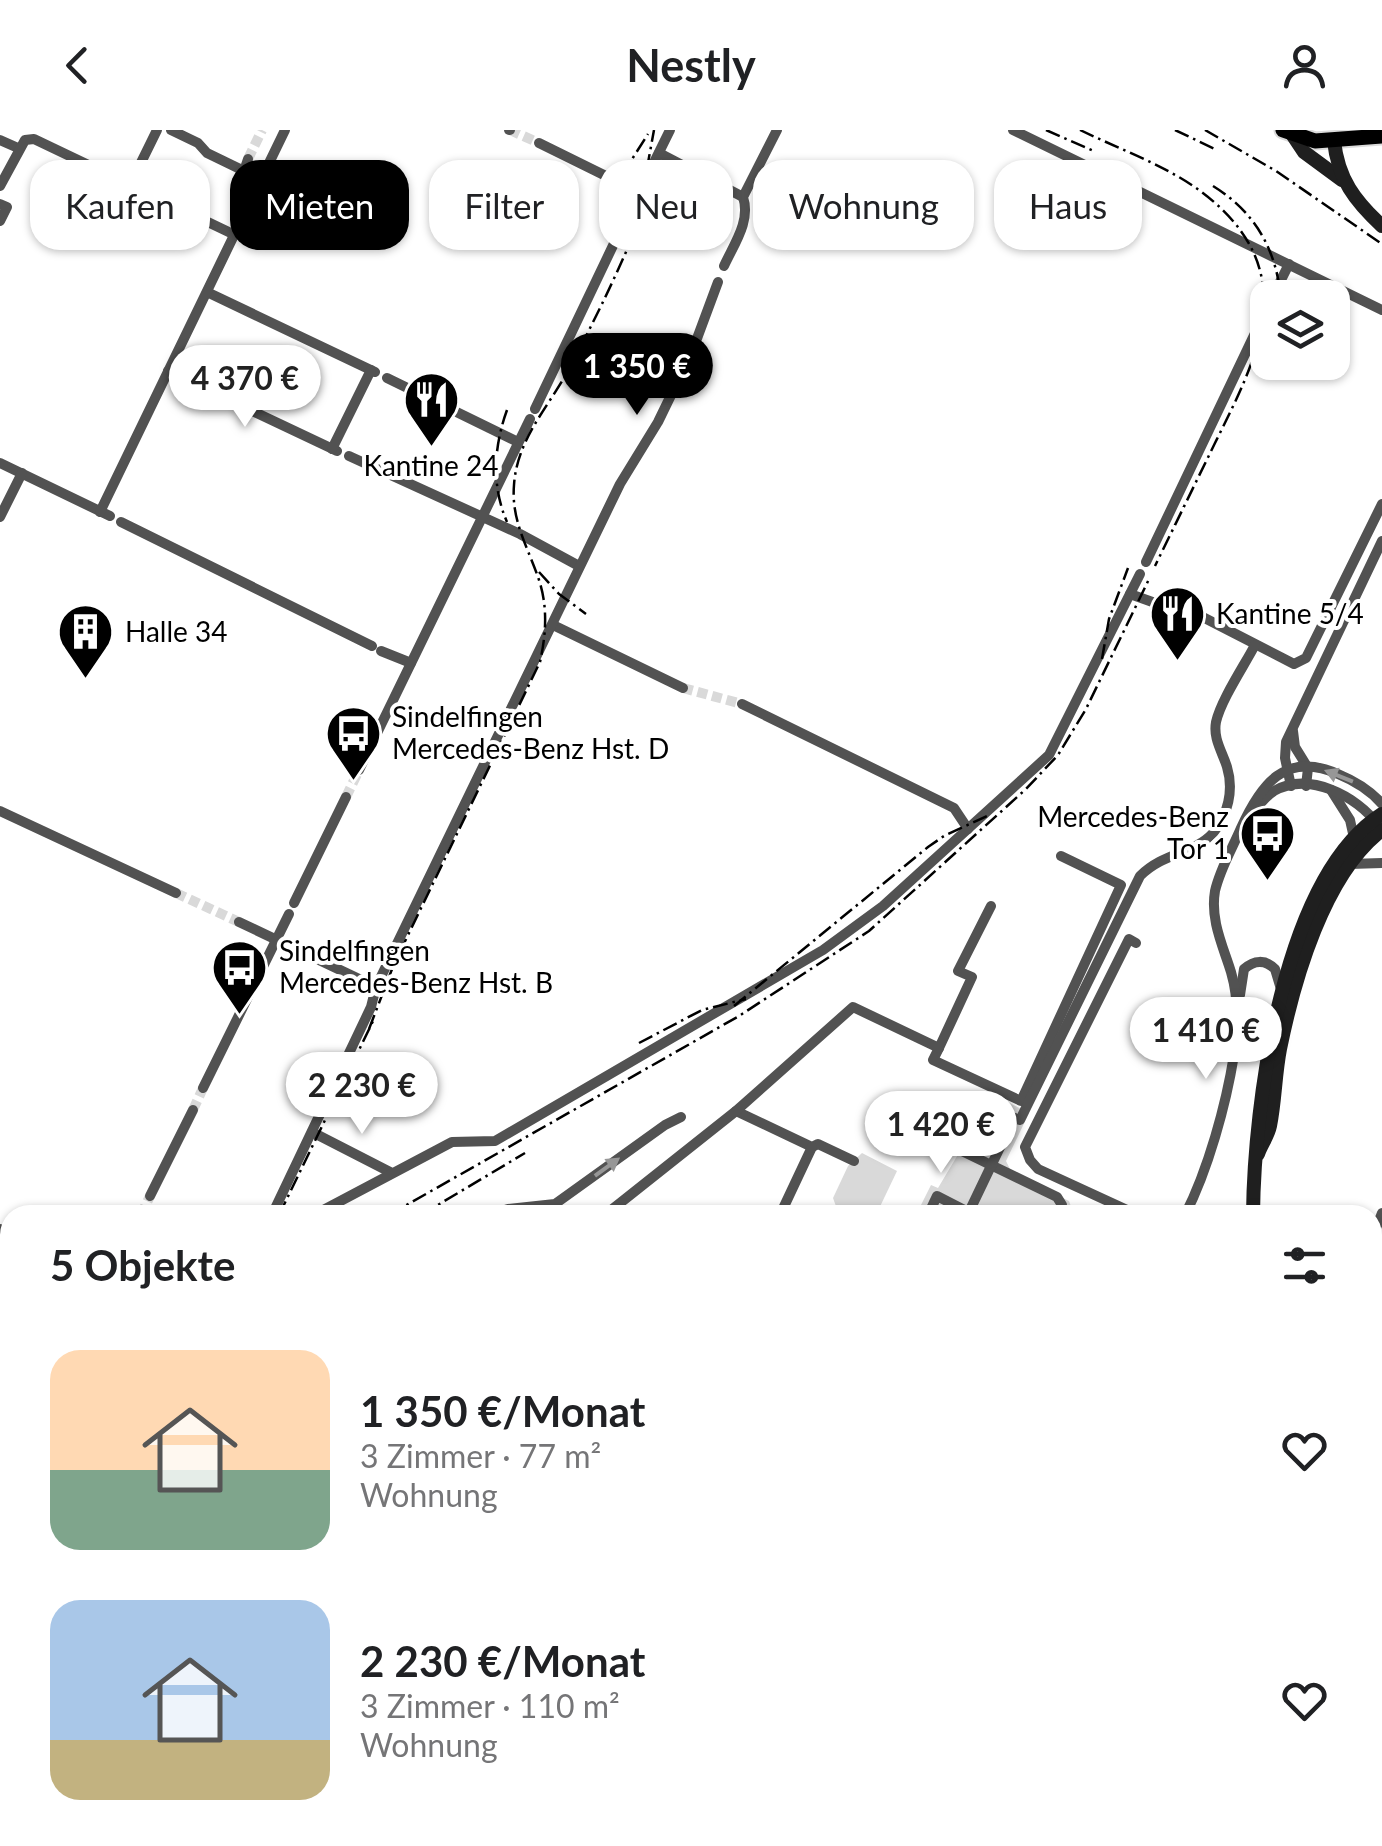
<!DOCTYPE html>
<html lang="de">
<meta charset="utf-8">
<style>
body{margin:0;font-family:Lato,sans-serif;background:#f6f6f6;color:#202124;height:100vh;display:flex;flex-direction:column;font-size:38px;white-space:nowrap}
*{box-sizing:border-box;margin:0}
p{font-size:32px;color:#757577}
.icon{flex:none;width:55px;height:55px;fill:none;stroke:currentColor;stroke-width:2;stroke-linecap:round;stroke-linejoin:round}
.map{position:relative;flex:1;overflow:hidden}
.details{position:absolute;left:0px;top:1075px;width:1382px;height:642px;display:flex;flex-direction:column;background:#fff;border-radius:30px 30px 0 0;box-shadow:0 2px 8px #0004}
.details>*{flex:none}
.hud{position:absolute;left:30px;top:30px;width:1322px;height:90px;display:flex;gap:20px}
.tools{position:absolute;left:1250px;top:150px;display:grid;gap:20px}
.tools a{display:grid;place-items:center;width:100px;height:100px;border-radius:20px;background:#fff;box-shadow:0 2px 8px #0004;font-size:50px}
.price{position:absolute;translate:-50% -85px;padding:0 22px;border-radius:35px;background:#fff;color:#222;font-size:32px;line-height:65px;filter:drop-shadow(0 2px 5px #0008)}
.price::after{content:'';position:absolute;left:50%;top:60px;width:30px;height:22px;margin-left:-15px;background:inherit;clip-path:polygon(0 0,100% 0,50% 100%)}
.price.active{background:#000;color:#fff}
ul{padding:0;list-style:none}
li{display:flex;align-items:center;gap:30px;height:250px;padding:0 50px}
li span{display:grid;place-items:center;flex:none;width:280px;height:200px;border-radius:30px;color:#555}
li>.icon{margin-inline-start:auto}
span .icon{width:120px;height:120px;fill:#fffc;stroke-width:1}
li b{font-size:42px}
h2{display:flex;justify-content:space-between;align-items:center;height:120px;padding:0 50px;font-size:42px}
.pill{padding:0 35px;border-radius:30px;background:#fff;box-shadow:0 2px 8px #0004;font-size:35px;line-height:90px}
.pill.active{background:#000;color:#fff}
header{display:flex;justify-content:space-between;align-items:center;height:130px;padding:0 50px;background:#fff;font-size:45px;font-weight:700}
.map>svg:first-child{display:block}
.green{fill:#d9d9d9}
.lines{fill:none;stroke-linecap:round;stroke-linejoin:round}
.river{stroke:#a0a0a0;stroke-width:15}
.minor-tunnel{stroke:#d9d9d9;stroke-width:10;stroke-dasharray:10 5;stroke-linecap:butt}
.primary-casing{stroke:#dbdbdb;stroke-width:19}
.motorway-casing{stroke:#dbdbdb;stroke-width:21}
.minor{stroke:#525252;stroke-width:10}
.secondary{stroke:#1f1f1f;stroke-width:14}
.primary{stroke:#000;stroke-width:15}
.motorway{stroke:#000;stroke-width:18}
.rail{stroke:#000;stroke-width:2.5;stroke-dasharray:15 5 2.5 5;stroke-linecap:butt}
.oneway{fill:#979797}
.labels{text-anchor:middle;stroke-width:8;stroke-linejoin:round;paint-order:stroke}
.poi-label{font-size:28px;fill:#000;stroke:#fff;text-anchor:start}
</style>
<header><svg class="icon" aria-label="back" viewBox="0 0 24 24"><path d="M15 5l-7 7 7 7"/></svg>Nestly<svg class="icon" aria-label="person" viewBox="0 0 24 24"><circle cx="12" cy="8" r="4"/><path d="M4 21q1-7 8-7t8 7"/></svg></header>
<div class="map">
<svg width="1382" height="1716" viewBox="0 0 1382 1716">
<rect width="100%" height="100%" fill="#fff"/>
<g class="green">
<path d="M994,965L1029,983L1006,1031L1012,1043L1069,1071L1074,1085H916L931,1055L938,1058L969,1006L973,1008Z"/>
<path d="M862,1023L897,1041L876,1085H849L837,1079L833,1068L848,1036Z"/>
<path d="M390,1708H486L489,1716H392Z"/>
<path d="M513,1708H672L674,1716H515Z"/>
</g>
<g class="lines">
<path class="river" d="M38,1716L47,1708"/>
<g class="minor-tunnel">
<path d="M510,0L539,13"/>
<path d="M248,29L262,0"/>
<path d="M683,558L742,574"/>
<path d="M346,667L359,640"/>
<path d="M176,763L239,792"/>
<path d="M193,980L203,958"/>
<path d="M141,1085L150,1066"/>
</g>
<defs>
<g id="primary">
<path d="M1283,0L1315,11L1382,6"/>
<path d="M1372,1494H1382"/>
</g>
<g id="motorway">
<path d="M1372,1375L1382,1374"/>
<path d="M1372,1392L1382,1391"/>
<path d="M927,1708L928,1716"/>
<path d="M940,1708L941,1716"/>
<path d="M78,1716L89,1708"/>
</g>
</defs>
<use href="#primary" class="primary-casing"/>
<use href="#motorway" class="motorway-casing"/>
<g class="minor">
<path d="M171,0L198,13L207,23L240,39L245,38L248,29"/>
<path d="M509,0H510"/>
<path d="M1013,0L1382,180"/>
<path d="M0,10L18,18"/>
<path d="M539,13L610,48"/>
<path d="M659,23L743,67"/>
<path d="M619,53L639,63"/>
<path d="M130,55L157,0"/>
<path d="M0,56L25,10L34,9L235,105"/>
<path d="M0,74L7,77L0,91"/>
<path d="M627,87L670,0"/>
<path d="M724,136C734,114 751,91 743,67L777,0"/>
<path d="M209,163L375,242"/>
<path d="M1272,168L1289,134"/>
<path d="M1260,191L1268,176"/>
<path d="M168,241L337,321"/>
<path d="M387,248L518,312"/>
<path d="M535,279L619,103"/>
<path d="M332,319L371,240"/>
<path d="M349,326L520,404L579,436"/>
<path d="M0,333L110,386"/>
<path d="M100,382L285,0"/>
<path d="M0,387L22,343"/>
<path d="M121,392L372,516"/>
<path d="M1146,432L1258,197"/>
<path d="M1130,464L1172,479L1189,480L1294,534L1306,528L1382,374"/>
<path d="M553,495L683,558"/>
<path d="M381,521L411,533"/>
<path d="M742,574L954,678L968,699"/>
<path d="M1293,601L1295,617L1308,638L1306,656"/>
<path d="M359,640L530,289"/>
<path d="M1291,656L1285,628L1286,612L1382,411"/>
<path d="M1331,660L1350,690L1354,708"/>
<path d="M0,681L176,763"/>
<path d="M1247,690C1255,681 1263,668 1274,661C1309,641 1357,666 1378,695"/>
<path d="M1350,734L1382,733"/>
<path d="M294,773L346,667"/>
<path d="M239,792L376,857"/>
<path d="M1136,813L1129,809L1025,1017L1030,1030L1038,1039L1138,1085"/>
<path d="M1240,865L1244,839C1254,830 1265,829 1275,839L1281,859"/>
<path d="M939,918L933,930L1021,971L1121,755L1061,726"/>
<path d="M203,958L289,784"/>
<path d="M736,981L812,1017L818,1014L854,1031"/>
<path d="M1014,988L1020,990L1140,746C1164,722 1194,724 1213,703C1228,685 1234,660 1227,637C1222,621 1213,609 1216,592C1221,570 1244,536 1255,515"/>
<path d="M977,1000L1003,1012"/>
<path d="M312,1002L390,1042"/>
<path d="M962,1021L1057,1067L1062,1075V1085"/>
<path d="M150,1066L193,980"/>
<path d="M969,1082L1014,988L989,975"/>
<path d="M272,1085L371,877L376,857L620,354L658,292L692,222L718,152"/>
<path d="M314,1085L452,1012L495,1011L823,820L883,776L1049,625L1140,444"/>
<path d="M488,1085L508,1079L555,1074L665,995L681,987"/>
<path d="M605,1085L736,981L853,877L939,918L972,847L958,841L991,776"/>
<path d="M780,1085L812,1017"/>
<path d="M928,1085L937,1066L974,1085"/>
<path d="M1185,1085C1208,1040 1226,975 1234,925C1238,898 1239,869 1231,842C1223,816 1210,790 1215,761C1220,739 1232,719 1241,698C1261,654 1285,621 1338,644C1355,651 1370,660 1382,674"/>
<path d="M0,1099L10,1104"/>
<path d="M1372,1108L1382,1083"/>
<path d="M1372,1210L1382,1209"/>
<path d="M0,1299L10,1294"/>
<path d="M0,1314L10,1308"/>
<path d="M0,1606L10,1598"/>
<path d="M0,1687L10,1678"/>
<path d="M0,1706L10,1697"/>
<path d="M322,1708L324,1716"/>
<path d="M503,1708L505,1716"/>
<path d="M684,1708L686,1716"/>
</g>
<g class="secondary">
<path d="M1292,4L1304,22L1342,50"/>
<path d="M1334,11C1338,49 1355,71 1382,96"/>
<path d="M1258,1024C1261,1015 1268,1006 1270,996C1275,971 1275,945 1280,919C1294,850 1324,744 1382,700"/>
<path d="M1253,1085C1254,976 1282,748 1382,684"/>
<path d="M1372,1628L1382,1630"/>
<path d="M1191,1716L1205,1708"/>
<path d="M1221,1716L1236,1708"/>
</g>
<use href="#primary" class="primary"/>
<use href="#motorway" class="motorway"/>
<g class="rail">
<path d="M1046,0L1096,22"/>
<path d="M1080,0C1123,21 1177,39 1214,72C1301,148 1256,230 1215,313C1195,354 1175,395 1155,436"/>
<path d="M1175,0L1217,20"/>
<path d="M1205,0L1276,41L1382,114"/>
<path d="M622,45L648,4"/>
<path d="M1213,56C1255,82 1276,119 1281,168"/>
<path d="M637,93L654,0"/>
<path d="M507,280C494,316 491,355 507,392"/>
<path d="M539,442L559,464L586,484"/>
<path d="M1102,529L1109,489L1128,438"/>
<path d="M734,876L928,717L944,706L989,685"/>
<path d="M369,899L394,834L540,532C546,505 548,477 539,450C528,417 511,391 514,355C517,309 548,278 569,239C591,197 613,153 632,108"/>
<path d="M639,913L702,880L746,869"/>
<path d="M279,1085L375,887"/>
<path d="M389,1085L739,886L869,801L1026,659L1058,625L1086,579L1150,447"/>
<path d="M421,1085L525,1023"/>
<path d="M0,1321L10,1315"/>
</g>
</g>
<defs><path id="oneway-solid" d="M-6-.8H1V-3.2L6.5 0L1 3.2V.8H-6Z" transform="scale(2.5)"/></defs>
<g class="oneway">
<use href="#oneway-solid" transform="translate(1339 646) rotate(-158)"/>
<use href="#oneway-solid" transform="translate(607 1037) rotate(-36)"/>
</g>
<defs>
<symbol id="restaurant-pin" viewBox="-11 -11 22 30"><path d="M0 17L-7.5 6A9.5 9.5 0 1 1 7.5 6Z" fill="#000" stroke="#fff"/><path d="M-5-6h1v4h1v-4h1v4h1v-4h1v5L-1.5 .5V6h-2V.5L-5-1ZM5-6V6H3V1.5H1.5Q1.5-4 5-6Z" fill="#fff"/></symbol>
<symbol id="building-pin" viewBox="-11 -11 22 30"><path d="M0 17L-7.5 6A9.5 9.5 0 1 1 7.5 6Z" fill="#000" stroke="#fff"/><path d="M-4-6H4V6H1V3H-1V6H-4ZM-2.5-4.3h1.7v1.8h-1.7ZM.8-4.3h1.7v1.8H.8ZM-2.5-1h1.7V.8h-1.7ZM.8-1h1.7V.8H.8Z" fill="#fff"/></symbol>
<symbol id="bus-pin" viewBox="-11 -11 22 30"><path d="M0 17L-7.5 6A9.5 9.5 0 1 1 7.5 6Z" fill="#000" stroke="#fff"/><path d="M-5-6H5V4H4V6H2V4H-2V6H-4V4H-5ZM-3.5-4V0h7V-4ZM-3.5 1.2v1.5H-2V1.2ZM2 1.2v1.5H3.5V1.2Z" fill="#fff"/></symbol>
</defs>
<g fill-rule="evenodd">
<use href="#restaurant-pin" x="400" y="238" width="63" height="86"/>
<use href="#restaurant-pin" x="1146" y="452" width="63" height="86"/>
<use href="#building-pin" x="54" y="470" width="63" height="86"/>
<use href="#bus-pin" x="322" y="572" width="63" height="86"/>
<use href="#bus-pin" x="1236" y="672" width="63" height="86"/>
<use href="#bus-pin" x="208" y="806" width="63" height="86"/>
</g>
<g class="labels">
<g class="poi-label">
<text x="431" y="346" text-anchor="middle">Kantine 24</text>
<text x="1216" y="494">Kantine 5/4</text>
<text x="125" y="512">Halle 34</text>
<text x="392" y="597">Sindelfingen<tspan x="392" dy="32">Mercedes-Benz Hst. D</tspan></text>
<text x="1229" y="697" text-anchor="end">Mercedes-Benz<tspan x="1229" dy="32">Tor 1</tspan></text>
<text x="279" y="831">Sindelfingen<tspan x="279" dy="32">Mercedes-Benz Hst. B</tspan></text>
</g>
</g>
</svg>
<div class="tools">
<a><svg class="icon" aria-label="layers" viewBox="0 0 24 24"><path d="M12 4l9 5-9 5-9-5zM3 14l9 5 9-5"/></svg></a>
</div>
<b class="price active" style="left:637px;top:288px">1 350 €</b>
<b class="price" style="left:245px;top:300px">4 370 €</b>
<b class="price" style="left:1206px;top:952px">1 410 €</b>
<b class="price" style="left:362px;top:1007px">2 230 €</b>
<b class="price" style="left:941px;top:1046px">1 420 €</b>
<div class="hud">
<a class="pill">Kaufen</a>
<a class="pill active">Mieten</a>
<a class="pill">Filter</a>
<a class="pill">Neu</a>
<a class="pill">Wohnung</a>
<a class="pill">Haus</a>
</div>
<section class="details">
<h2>5 Objekte<svg class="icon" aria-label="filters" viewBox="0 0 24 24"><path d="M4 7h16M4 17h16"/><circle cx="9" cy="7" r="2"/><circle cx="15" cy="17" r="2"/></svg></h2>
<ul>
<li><span style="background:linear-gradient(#ffd9b3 60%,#7fa58c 0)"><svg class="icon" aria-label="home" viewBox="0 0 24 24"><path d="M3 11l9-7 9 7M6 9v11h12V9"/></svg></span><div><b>1 350 €/Monat</b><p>3 Zimmer · 77 m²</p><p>Wohnung</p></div><svg class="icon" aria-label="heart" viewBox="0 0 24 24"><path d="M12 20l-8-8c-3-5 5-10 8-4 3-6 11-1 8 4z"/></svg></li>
<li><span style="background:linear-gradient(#a9c7e8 70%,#c2b280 0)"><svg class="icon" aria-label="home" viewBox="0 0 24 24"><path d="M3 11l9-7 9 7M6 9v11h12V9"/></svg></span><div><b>2 230 €/Monat</b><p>3 Zimmer · 110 m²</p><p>Wohnung</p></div><svg class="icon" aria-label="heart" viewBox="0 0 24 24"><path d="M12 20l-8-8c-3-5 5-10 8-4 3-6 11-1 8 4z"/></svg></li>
</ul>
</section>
</div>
